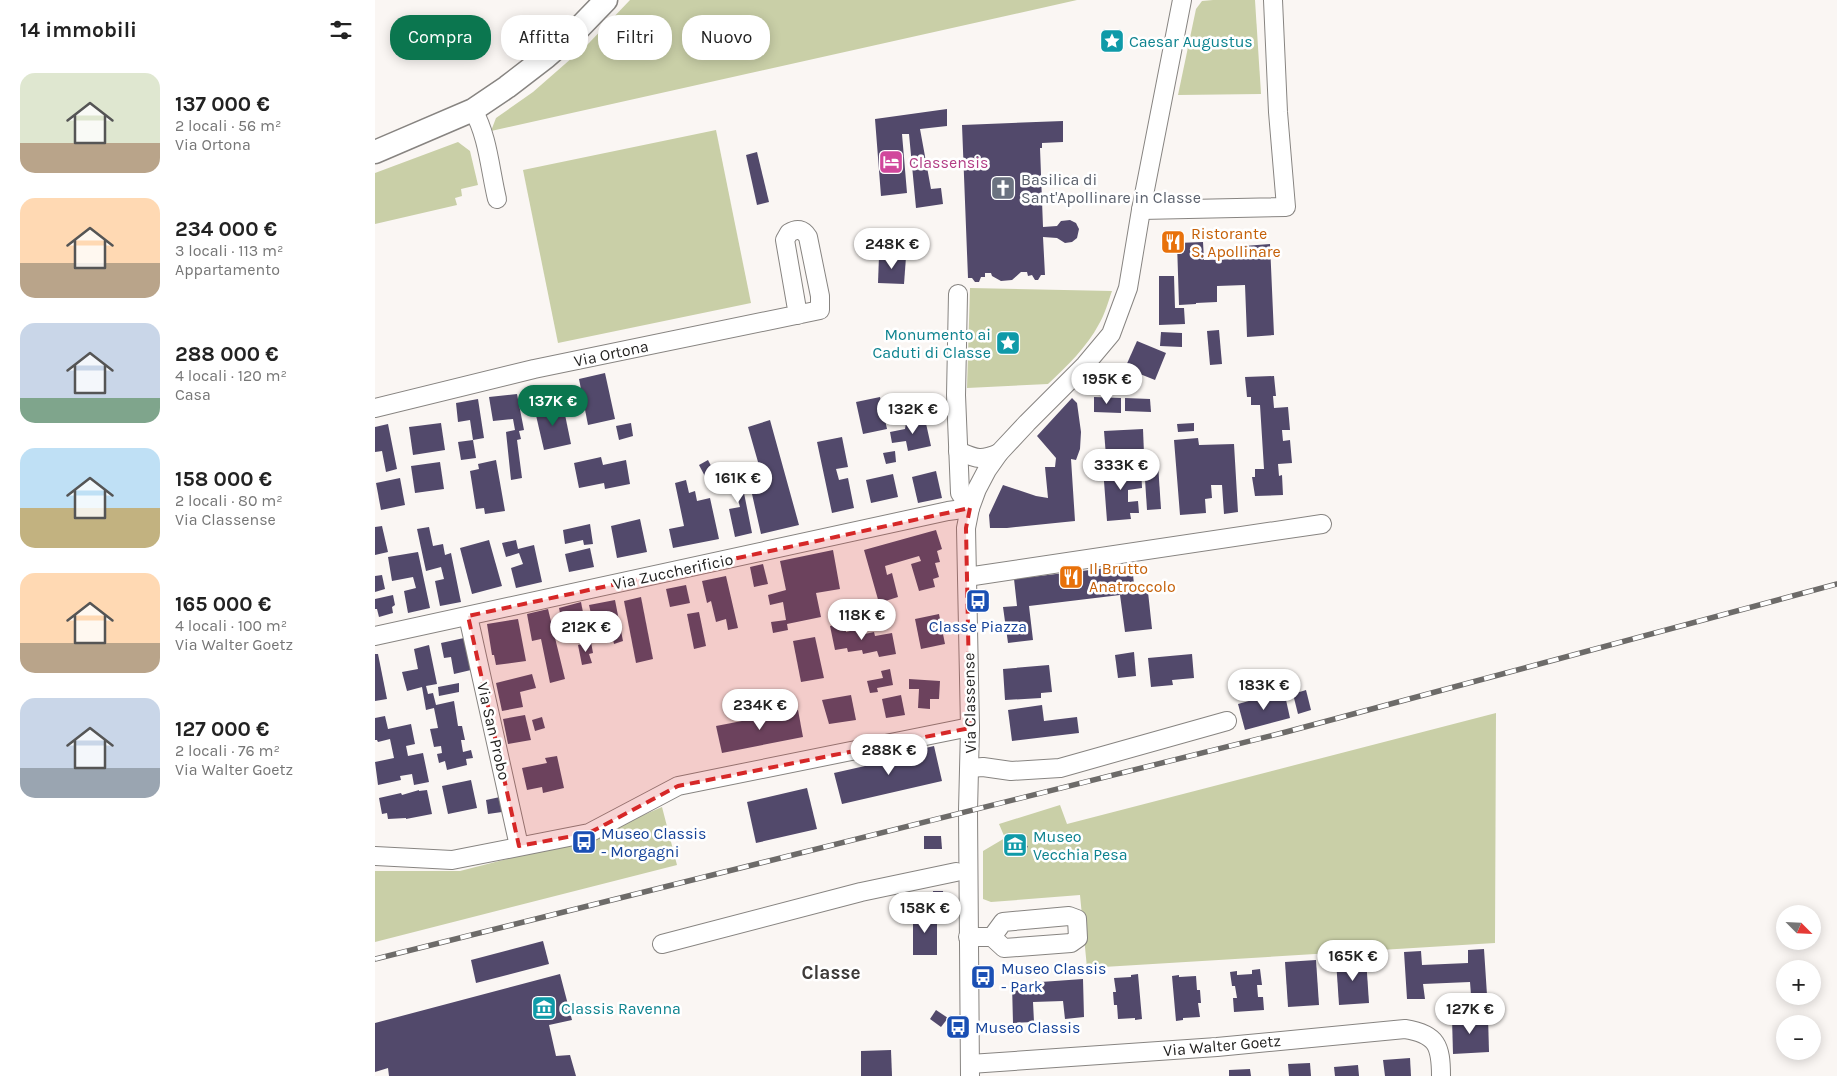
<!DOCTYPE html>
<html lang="it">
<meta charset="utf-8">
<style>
body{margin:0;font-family:Karla,sans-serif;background:#f6f6f6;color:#222;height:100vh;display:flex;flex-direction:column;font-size:19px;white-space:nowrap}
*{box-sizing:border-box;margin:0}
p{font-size:16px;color:#767676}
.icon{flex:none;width:28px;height:28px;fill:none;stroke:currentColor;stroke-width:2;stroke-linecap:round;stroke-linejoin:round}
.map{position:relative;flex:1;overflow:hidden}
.side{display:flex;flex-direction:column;background:#fff;width:375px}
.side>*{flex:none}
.guide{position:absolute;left:15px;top:15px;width:475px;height:45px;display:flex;gap:10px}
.needle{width:32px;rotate:114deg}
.tools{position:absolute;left:1401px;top:905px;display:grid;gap:10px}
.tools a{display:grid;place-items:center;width:45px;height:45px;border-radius:50%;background:#fff;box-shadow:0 2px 12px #0003;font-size:25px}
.price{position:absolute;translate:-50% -42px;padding:0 11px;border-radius:18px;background:#fff;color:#222;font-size:16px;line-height:32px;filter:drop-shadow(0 1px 2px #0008)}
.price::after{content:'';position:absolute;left:50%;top:30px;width:15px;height:11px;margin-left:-8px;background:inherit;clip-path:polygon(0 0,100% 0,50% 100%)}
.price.active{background:#0b764f;color:#fff}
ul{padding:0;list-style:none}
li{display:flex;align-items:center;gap:15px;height:125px;padding:0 20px}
li span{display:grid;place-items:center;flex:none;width:140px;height:100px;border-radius:15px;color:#555}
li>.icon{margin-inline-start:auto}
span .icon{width:60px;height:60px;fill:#fffc;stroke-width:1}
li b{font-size:21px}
h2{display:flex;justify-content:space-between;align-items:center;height:60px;padding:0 20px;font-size:21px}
.pill{padding:0 18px;border-radius:20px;background:#fff;box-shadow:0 2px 12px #0003;font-size:18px;line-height:45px}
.pill.active{background:#0b764f;color:#fff}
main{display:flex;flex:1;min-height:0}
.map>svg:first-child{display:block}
.green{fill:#c9cfa7}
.building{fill:#52496b}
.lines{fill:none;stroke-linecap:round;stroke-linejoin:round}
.minor-casing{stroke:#878481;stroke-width:20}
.major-casing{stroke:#878481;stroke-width:25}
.minor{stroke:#fff;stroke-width:18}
.major{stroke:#fff;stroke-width:22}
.rail-casing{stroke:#6d6b69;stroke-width:5.5}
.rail{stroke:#fff;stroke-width:4;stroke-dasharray:11;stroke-linecap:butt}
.marked{fill:#d62828;fill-opacity:0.2;stroke:#d62828;stroke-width:4;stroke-dasharray:10 6;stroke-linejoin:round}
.labels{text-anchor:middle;stroke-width:5;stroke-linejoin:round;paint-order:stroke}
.culture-label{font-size:16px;fill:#0d838f;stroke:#fff;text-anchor:start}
.hotel-label{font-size:16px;fill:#b23c85;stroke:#fff;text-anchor:start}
.worship-label{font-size:16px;fill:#5b616d;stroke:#fff;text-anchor:start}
.food-label{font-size:16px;fill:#c56008;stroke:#fff;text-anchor:start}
.street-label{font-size:16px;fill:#232221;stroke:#fff}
.transit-label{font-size:16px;fill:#164399;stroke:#fff;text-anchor:start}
.quarter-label{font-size:19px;font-weight:bold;fill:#3e3b39;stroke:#fff}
</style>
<main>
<section class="side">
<h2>14 immobili<svg class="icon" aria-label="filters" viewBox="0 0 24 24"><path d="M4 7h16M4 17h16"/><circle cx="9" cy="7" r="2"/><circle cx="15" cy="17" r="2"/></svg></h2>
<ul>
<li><span style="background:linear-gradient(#dfe7d0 70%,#b9a48a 0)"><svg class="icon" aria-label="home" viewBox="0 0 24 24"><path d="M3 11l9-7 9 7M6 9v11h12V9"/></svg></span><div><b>137 000 €</b><p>2 locali · 56 m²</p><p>Via Ortona</p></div></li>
<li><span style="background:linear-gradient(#ffd9b3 65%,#b9a48a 0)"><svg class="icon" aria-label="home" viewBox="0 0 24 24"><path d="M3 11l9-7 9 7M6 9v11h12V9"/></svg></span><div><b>234 000 €</b><p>3 locali · 113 m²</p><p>Appartamento</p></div></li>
<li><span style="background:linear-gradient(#c9d6e8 75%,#7fa58c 0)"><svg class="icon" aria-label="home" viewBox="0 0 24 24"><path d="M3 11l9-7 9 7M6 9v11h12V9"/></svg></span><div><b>288 000 €</b><p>4 locali · 120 m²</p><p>Casa</p></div></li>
<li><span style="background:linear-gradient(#bfe0f5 60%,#c2b280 0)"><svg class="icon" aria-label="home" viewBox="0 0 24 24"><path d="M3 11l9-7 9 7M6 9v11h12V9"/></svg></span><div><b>158 000 €</b><p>2 locali · 80 m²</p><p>Via Classense</p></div></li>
<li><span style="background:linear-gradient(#ffd9b3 70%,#b9a48a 0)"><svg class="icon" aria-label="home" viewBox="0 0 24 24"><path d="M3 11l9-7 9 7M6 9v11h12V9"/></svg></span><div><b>165 000 €</b><p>4 locali · 100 m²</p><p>Via Walter Goetz</p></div></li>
<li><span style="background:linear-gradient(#c9d6e8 70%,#9aa5b1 0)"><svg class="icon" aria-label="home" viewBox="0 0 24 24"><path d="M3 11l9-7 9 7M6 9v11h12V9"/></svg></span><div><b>127 000 €</b><p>2 locali · 76 m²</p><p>Via Walter Goetz</p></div></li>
</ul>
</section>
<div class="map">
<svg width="1462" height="1076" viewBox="0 0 1462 1076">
<rect width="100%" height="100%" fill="#faf6f3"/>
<g class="green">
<path d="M255,0H702L116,131L121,118L158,92L214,43Z"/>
<path d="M838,0H880L886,94L803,95L821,9L827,1Z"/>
<path d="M341,130L376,303L183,343L148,170Z"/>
<path d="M83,142L95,151L103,185L86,189L87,196L80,198L82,205L0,224V173Z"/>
<path d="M595,288L737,291C733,302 730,314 724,324C712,347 692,366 673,384L592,388Z"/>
<path d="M1121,713L1120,943L712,968L705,895L616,902L608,899V851L630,838L624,824L685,805L692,824Z"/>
<path d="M287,807L302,865L0,942V871H85L215,838Z"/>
</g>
<g class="building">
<path d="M572,109V126L545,129L556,189L566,188L568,204L541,208L534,134H527L532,193L506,196L500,119Z"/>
<path d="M688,121V142L667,143V148H665L668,227L682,226L686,221L695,220L701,223L704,229L702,238L697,242L690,243L682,238L668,237L670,275H666L663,280H660L657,275L653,276L652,272H646L637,280L626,281L617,276L616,273H610V277H606L604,282H600L597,278H593L587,125Z"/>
<path d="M382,152L394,202L382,205L371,155Z"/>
<path d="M828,242L829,260L869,259V246L895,244L899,335L872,337L870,285L842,286V302L821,303V304L804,305L802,243Z"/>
<path d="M504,256L531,257L529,284L503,283Z"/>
<path d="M784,276H799L800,308H809L810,324L784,325Z"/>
<path d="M844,330L847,364L835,365L832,331Z"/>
<path d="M786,332L807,333V347L785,346Z"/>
<path d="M762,341L791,353L780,380L750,368Z"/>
<path d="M230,373L240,419L213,425L204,379Z"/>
<path d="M899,376L901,396H898L899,408L913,407L915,430H907L908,441L915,440L917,463L903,464L904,476L907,475L908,495L880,496L877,477H880V469H889L885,405H876V397H872L870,377Z"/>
<path d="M142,394L149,430L144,431L146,439L142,440L147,478L136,480L131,432L140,430L138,419L118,421L114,397Z"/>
<path d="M505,397L512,429L488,434L481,402Z"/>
<path d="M719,397L746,398V413L719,412Z"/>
<path d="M697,398L702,403L706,432L705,449L701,460L696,459L700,521L632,528H615L614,515L628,485L661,496L673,498L670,467H680L681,458L662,436Z"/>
<path d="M750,398L775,399L776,412L750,411Z"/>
<path d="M103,399L109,438L98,440L95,420L83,422L81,403Z"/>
<path d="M188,405L196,444L169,450L160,411Z"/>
<path d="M550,419L556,446L533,451L531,441L517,443L515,432L530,429L531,423Z"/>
<path d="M395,420L424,525L386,534L377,494L391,490L373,427Z"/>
<path d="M66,423L70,450L38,455L34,427Z"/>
<path d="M256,423L258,436L244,440L241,426Z"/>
<path d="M819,423V431L803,432L802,424Z"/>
<path d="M13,424L22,469L11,472L7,451L0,452V427Z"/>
<path d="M768,429L769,454L731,456L729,431Z"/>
<path d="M467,437L473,467L461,469L464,480L473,478L479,508L457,513L442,442Z"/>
<path d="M823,438L824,445L859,444L863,512L849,514L847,485H836L837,498L830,499L831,513L805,515L799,440Z"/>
<path d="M98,440L101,458L86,460L83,442Z"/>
<path d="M520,451L521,462L511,464L508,453Z"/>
<path d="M226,457L228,465L251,460L255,484L230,489L229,483L204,488L199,463Z"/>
<path d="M121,460L130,511L110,514L109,508L101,509L95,471L104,469L103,464Z"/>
<path d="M333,460L342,477L333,482L324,465Z"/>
<path d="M65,462L69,489L40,493L36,466Z"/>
<path d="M769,464H783L786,509L772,510Z"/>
<path d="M766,465L767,488L753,490V502L763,501L764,513H755L756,519L732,521L728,468Z"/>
<path d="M364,468L377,533L360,537L354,509L365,507L359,484L350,486L347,472Z"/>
<path d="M561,471L567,498L543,503L537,477Z"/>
<path d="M518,474L523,497L496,503L491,480Z"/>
<path d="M25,478L30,505L6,510L1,483Z"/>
<path d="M311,480L314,493L320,491L322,501L335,498L344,539L298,548L294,529L309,526L300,483Z"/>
<path d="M265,519L272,552L242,558L236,526Z"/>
<path d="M215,524L218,544L209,545L208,540L190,544L188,530Z"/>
<path d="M7,526L13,552L0,555V527Z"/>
<path d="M54,527L58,546L68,544L70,555L76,553L86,602L65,606L60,581L69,579L66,567L51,571L42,529Z"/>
<path d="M561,530L567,549L562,551L565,562L560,563L564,577L558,579L560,587L544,591L536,564L546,561L544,556L510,566L512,575L517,573L523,597L504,603L489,550Z"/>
<path d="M114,540L127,586L97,594L85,548Z"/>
<path d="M141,540L143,549L159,545L167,582L141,588L136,568L148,564L144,553L131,557L127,543Z"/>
<path d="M215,548L219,567L194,572L190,554Z"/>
<path d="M458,550L465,589L441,593L446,617L412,624L413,630L398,633L396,622L411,620L408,602L395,605L393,595L411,590L405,561Z"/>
<path d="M43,552L55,608L33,613L29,591L41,588L38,577L17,581L13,557Z"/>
<path d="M388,564L393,584L379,587L375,567Z"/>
<path d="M757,565L760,594L773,592L777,629L750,632L745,595L654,606L658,640L633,643L628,607L642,606L639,579Z"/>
<path d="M7,575L10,589L0,592V576Z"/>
<path d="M351,576L363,628L353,630L351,619L341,622L336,601L332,603L327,581Z"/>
<path d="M311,585L315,603L295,607L291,589Z"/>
<path d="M18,595L20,605L17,607L18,613L4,617L2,609H0V599Z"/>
<path d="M266,597L278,659L261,663L249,601Z"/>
<path d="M240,600L248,641L239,644L235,624L219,627L214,605Z"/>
<path d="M206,602L212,633L189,635L184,608Z"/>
<path d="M173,609L190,679L175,683L166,639L157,641L152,614Z"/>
<path d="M324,612L331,646L319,649L312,614Z"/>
<path d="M564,614L570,644L546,649L540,619Z"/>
<path d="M143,619L151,661L121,665L119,655H117L112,624Z"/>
<path d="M470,623L471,632L483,629L485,635L499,632L500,636L517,633L521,654L504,657L502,651L488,654L487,650L473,652L472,648L460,650L455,626Z"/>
<path d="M440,637L449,678L426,682L418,641Z"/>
<path d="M89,638L96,670L79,674L76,657L69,658L66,643Z"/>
<path d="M216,642L218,653L214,654L217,663L207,665L203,645Z"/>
<path d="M54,645L62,684L51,686L53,694L58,693L61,705L79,701L83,726H87L90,740H86L88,752L96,750L98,758L91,759L92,765L72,770L70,761L64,763L62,754L67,753L66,746L59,747L55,729L63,728L59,708L51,710L47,687L32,691L27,672L43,669L39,649Z"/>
<path d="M759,652L761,676L743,678L740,655Z"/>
<path d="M0,654H3L12,699L0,701Z"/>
<path d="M817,654L819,678L797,680L798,685L776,687L773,658Z"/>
<path d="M674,665L677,692L666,693V698L630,700L628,669Z"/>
<path d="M515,669L518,685L502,688L503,692L495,693L492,681L508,678L506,671Z"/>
<path d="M157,674L161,688L145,692L148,707L127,711L121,683Z"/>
<path d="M534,679L565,681L564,699H555V709L543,708L544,689H534Z"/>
<path d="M84,683V692L64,696L63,687Z"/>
<path d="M931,690L936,710L923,714L918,694Z"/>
<path d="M909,691L915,718L870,730L863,704Z"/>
<path d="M476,695L481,720L454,724L447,700Z"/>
<path d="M526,695L530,715L511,718L507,699Z"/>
<path d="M667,705L669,721L702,717L704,733L637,741L633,710Z"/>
<path d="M423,710L428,737L347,753L341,726Z"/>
<path d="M150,715L156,740L133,744L128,719Z"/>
<path d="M10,716L13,729L36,724L40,744L31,746L33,756L48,753L54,782L39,785L37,774L25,776L26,780L3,785L0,762L19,758L15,739L3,742L2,740H0V718Z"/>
<path d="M167,717L170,728L160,731L157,720Z"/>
<path d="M559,746L567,781L467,804L459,773L512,761V757Z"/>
<path d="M182,756L189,788L168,793L167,787L152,790L147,768L172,763L170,758Z"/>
<path d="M96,780L102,808L73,814L67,786Z"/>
<path d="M432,788L442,829L381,843L372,802Z"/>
<path d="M44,790V791L52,790L57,814L31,819V818L13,819L12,813L7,814L4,798L26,793L27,795Z"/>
<path d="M125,797L127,812L113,814L111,800Z"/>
<path d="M549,836H566L567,849H549Z"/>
<path d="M648,840L653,847L640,855L635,848Z"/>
<path d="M558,891H568L569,910H559Z"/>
<rect x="538" y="914" width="24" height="41"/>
<path d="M168,941L174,964L101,983L96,960Z"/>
<path d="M1109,949L1112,995H1096L1095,982L1048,984L1050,999H1032L1029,952L1046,951L1047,965L1093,963V950Z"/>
<path d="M991,958L994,1003L964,1005L961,960Z"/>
<path d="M941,960L944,1005L913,1007L910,962Z"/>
<path d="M885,969L887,985H882L883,997H888L889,1010L859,1012L858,998H862L860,986H857L855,972L862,971V975L877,974V970Z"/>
<path d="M185,974L197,1020L174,1025L181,1056L195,1055L201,1076H14L13,1068L0,1072V1023Z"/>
<path d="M763,974L767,1019L760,1020V1018L743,1019L742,1005H739L738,992H741L739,978L756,977V975Z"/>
<path d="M804,975V977L821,976L822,990H825L826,1003H823L825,1017L808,1018V1020L801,1021L797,976Z"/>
<path d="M708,979L709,1017L690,1019L688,1001L658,1002L659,1022L638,1023L637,984Z"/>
<path d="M561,1010L573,1018L566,1027L555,1019Z"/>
<path d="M1113,1016L1114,1052L1078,1054L1077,1018Z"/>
<path d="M516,1050L517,1076H486V1051Z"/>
<path d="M1035,1058L1036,1076H1010L1008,1060Z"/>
<path d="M935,1063L936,1076H914L913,1064Z"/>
<path d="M983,1065L984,1076H960L959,1067Z"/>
<path d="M875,1069L876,1076H854V1070Z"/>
</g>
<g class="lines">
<defs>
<g id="minor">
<path d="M98,110C113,136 115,170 122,199"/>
<path d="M766,210L911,207L903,112L898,0"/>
<path d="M583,294L581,395L585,493L595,508"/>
<path d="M0,408L159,369L445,310V296L433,237C428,229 422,228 414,233L410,240L423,315"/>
<path d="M583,451C602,459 605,461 624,453"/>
<path d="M592,577L947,524"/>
<path d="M93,616L144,846"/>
<path d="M0,636L573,511L595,508"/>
<path d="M595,768L608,767L636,771L685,768L852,721"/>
<path d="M0,856L77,860L214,833L303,786L585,729L595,728"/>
<path d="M593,937H617L629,948L696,943L703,938L702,919L694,916L628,922L617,937"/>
<path d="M287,944L486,892L581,872"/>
<path d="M595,1064L842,1047L1030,1029C1062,1034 1066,1046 1066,1076"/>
<path d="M595,1076L593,811L595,728L591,528L595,508L602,489L612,470L624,453L652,423L710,365L736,334L753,288L766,210L807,0"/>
</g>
<path id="major" d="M0,152L98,110L132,87L171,57L202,30L231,0"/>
</defs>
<use href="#minor" class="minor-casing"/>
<use href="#major" class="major-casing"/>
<use href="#minor" class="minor"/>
<use href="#major" class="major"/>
<defs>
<path id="rail" d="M0,959L911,732L1462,584"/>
</defs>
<use href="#rail" class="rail-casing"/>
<use href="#rail" class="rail"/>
</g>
<path class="marked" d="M595,508L591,528L595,728L303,786L214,833L144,846L93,616Z"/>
<defs>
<symbol id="sight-square" viewBox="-11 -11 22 22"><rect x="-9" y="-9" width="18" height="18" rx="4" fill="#0f9aa8" stroke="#fff"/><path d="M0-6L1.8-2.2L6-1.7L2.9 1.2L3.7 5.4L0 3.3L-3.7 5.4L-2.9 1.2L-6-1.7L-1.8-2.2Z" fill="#fff"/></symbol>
<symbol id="hotel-square" viewBox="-11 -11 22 22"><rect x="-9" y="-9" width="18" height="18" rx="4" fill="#d1479c" stroke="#fff"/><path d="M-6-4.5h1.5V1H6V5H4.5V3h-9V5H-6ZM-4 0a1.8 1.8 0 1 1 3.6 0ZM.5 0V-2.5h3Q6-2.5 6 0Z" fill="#fff"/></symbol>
<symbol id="church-square" viewBox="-11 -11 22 22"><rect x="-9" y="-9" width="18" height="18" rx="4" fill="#6b7280" stroke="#fff"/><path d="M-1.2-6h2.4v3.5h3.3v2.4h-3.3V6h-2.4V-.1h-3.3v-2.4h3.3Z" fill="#fff"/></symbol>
<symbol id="restaurant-square" viewBox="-11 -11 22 22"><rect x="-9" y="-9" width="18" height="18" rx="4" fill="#e8710a" stroke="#fff"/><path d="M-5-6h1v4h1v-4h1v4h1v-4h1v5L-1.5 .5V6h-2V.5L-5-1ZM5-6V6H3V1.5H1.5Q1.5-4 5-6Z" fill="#fff"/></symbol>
<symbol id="bus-square" viewBox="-11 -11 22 22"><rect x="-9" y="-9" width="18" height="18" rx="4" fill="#1a4fb4" stroke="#fff"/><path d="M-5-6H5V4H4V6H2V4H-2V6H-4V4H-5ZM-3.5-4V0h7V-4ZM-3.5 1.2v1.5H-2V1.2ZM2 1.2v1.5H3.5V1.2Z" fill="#fff"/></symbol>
<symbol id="museum-square" viewBox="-11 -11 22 22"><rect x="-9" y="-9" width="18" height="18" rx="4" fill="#0f9aa8" stroke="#fff"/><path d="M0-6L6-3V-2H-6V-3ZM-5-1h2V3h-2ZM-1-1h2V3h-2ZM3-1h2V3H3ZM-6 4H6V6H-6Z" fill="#fff"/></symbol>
</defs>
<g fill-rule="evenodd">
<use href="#sight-square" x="723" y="27" width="28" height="28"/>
<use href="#hotel-square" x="502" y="148" width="28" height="28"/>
<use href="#church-square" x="614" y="174" width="28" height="28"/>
<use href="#restaurant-square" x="784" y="228" width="28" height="28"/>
<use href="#sight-square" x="619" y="329" width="28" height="28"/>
<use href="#restaurant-square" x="682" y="563" width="28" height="28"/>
<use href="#bus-square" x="589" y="587" width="28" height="28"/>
<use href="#bus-square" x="195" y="828" width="28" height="28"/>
<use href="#museum-square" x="626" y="831" width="28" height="28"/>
<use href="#bus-square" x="594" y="963" width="28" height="28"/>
<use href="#museum-square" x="155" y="994" width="28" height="28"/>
<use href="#bus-square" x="569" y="1013" width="28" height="28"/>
</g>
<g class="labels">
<g class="culture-label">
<text x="754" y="47">Caesar Augustus</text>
<text x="616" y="340" text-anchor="end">Monumento ai<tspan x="616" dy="18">Caduti di Classe</tspan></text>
<text x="658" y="842">Museo<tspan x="658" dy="18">Vecchia Pesa</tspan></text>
<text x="186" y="1014">Classis Ravenna</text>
</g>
<g class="hotel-label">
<text x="534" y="168">Classensis</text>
</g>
<g class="worship-label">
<text x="646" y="185">Basilica di<tspan x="646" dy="18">Sant'Apollinare in Classe</tspan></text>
</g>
<g class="food-label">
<text x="816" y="239">Ristorante<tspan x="816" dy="18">S. Apollinare</tspan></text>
<text x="714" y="574">Il Brutto<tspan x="714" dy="18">Anatroccolo</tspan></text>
</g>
<g class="street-label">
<text transform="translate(236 353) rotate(-12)" y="6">Via Ortona</text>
<text transform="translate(298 571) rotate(-12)" y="6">Via Zuccherificio</text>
<text transform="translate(594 703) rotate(-91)" y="6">Via Classense</text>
<text transform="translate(119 731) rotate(77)" y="6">Via San Probo</text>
<text transform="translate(847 1045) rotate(-5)" y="6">Via Walter Goetz</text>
</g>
<g class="transit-label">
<text x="603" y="632" text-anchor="middle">Classe Piazza</text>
<text x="226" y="839">Museo Classis<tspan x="226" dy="18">- Morgagni</tspan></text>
<text x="626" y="974">Museo Classis<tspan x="626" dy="18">- Park</tspan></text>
<text x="600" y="1033">Museo Classis</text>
</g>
<g class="quarter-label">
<text x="456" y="979">Classe</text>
</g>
</g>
</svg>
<div class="tools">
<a><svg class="needle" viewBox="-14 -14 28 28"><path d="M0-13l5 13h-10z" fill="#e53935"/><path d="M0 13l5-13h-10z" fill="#767676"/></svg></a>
<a>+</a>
<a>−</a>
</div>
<b class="price" style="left:517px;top:270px">248K €</b>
<b class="price" style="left:732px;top:405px">195K €</b>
<b class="price active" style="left:178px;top:427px">137K €</b>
<b class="price" style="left:538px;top:435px">132K €</b>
<b class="price" style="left:746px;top:491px">333K €</b>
<b class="price" style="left:363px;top:504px">161K €</b>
<b class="price" style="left:487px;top:641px">118K €</b>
<b class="price" style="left:211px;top:653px">212K €</b>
<b class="price" style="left:889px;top:711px">183K €</b>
<b class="price" style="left:385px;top:731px">234K €</b>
<b class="price" style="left:514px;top:776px">288K €</b>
<b class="price" style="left:550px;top:934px">158K €</b>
<b class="price" style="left:978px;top:982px">165K €</b>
<b class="price" style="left:1095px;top:1035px">127K €</b>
<div class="guide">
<a class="pill active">Compra</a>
<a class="pill">Affitta</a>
<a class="pill">Filtri</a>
<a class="pill">Nuovo</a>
</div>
</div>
</main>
